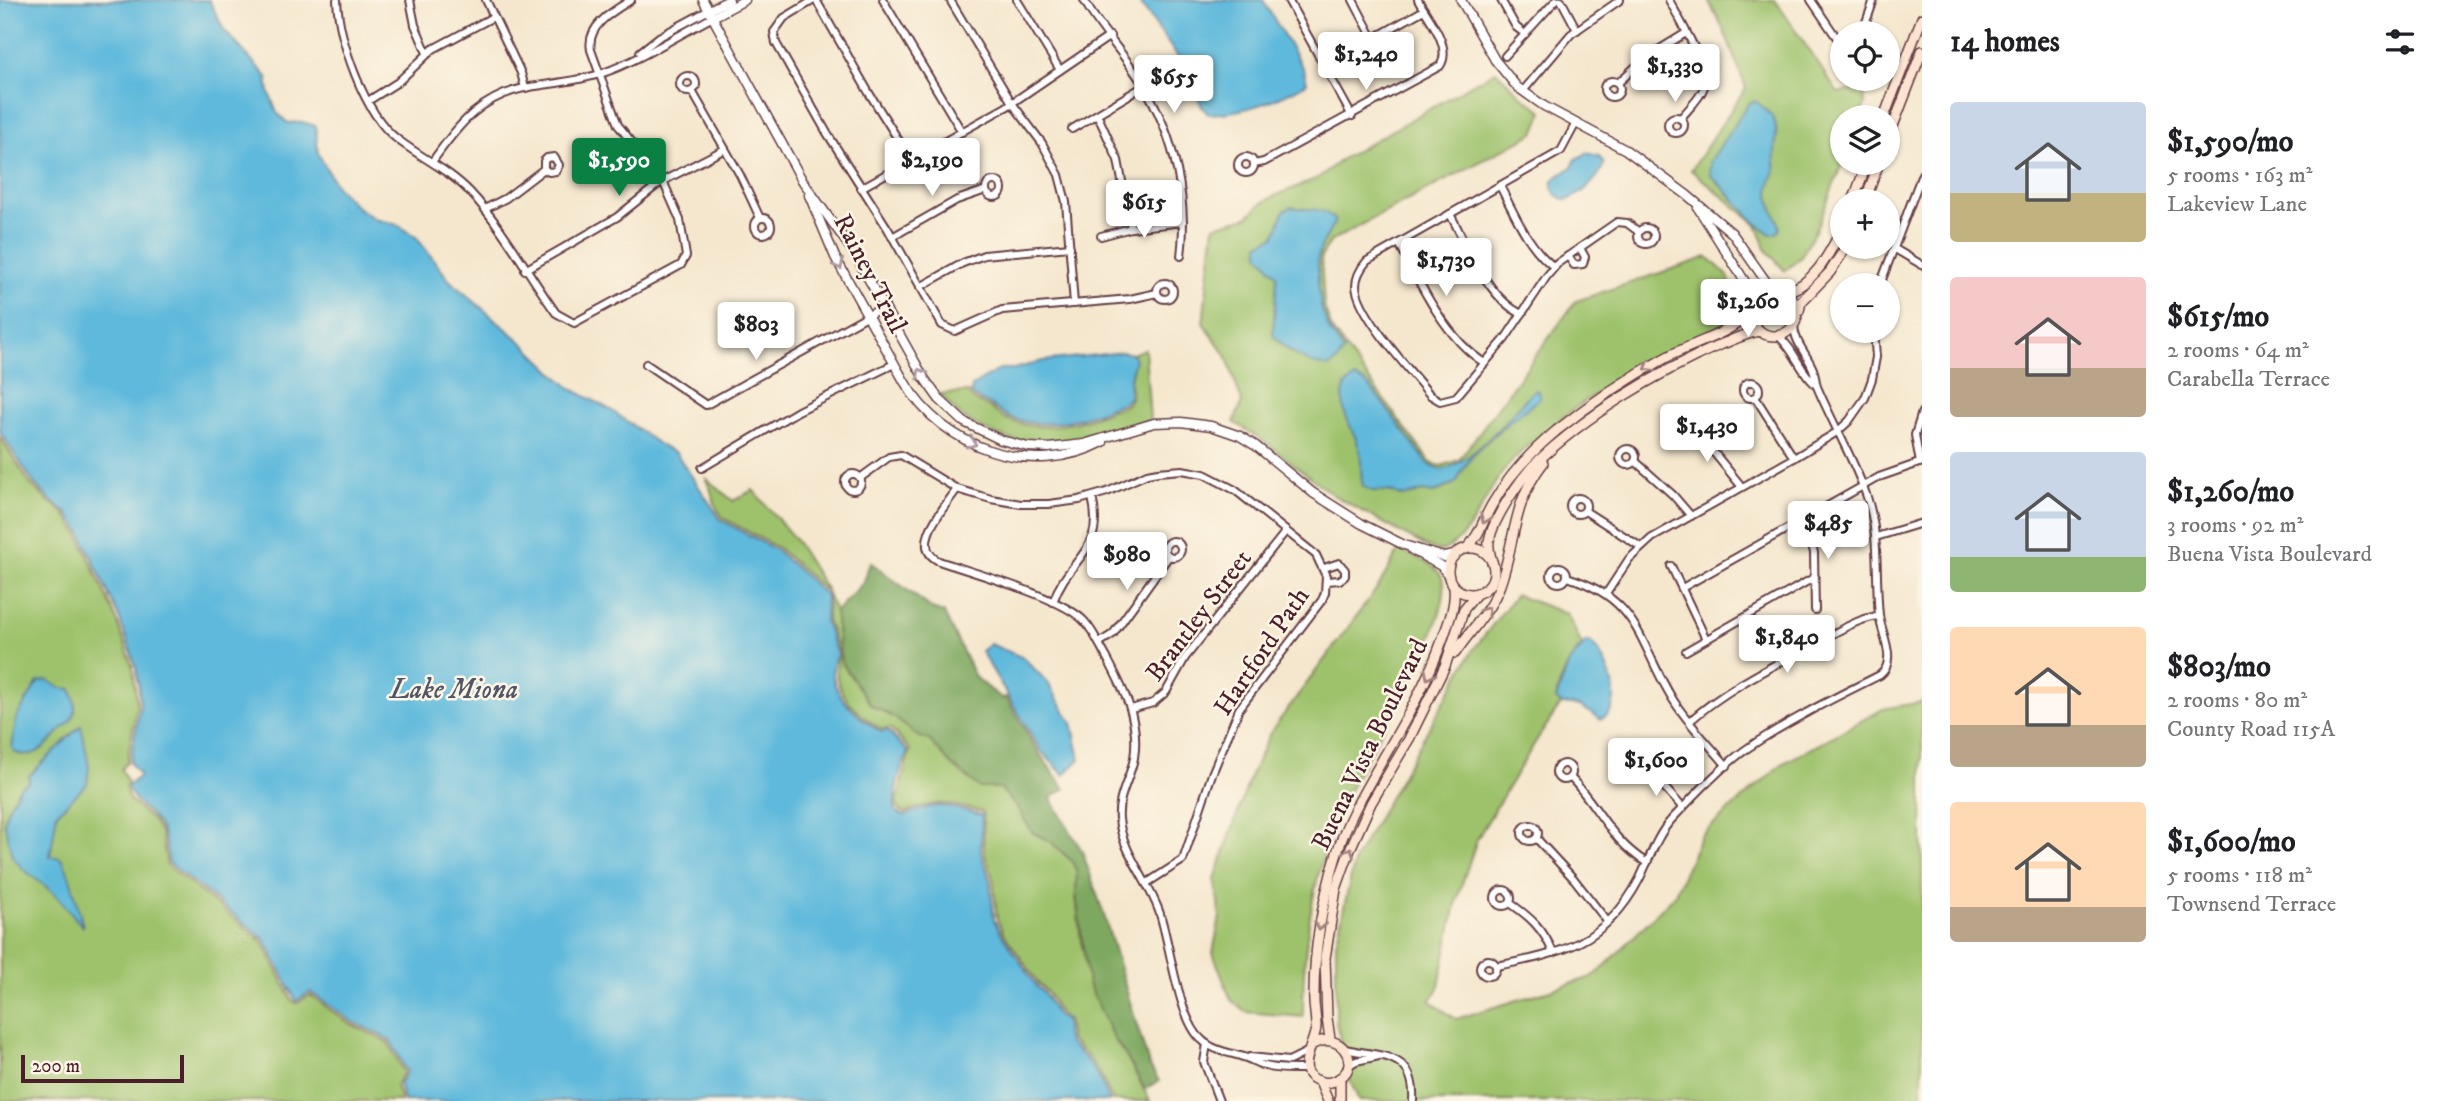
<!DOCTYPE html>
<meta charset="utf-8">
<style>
body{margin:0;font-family:"IM FELL DW Pica",serif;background:#f6f6f6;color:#202124;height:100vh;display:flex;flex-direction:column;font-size:26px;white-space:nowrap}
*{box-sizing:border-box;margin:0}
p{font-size:23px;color:#757577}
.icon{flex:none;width:38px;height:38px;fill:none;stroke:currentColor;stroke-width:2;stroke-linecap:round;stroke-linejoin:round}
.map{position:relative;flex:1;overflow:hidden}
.details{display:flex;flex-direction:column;background:#fff;width:525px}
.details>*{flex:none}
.tools{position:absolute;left:1830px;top:21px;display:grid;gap:14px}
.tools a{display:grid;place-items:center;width:70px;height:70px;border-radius:50%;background:#fff;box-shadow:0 2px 5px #0004;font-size:35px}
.scale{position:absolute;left:21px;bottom:18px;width:163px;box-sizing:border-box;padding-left:7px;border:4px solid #4a1f2b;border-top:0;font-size:19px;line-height:24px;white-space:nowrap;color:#4a1f2b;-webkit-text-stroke:5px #fcf5e5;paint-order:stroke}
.price{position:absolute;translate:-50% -60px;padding:0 16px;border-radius:7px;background:#fff;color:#222;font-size:23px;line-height:46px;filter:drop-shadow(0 2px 4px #0008)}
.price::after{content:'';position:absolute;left:50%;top:42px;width:21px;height:16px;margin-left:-10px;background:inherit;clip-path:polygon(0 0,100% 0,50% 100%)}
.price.on{background:#0b8043;color:#fff}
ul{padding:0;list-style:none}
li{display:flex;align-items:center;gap:21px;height:175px;padding:0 28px}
li span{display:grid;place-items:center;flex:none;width:196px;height:140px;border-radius:7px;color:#555}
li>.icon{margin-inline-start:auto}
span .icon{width:84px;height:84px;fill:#fffc;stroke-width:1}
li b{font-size:30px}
h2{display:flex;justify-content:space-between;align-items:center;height:84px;padding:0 28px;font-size:30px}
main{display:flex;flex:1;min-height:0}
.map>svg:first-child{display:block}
.green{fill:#9ec26c;stroke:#74704c;stroke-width:2}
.forest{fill:#7ea860;stroke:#646446;stroke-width:2}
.water{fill:#5eb9dc;stroke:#546c84;stroke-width:2}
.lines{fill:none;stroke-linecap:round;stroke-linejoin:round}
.minor-casing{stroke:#643d43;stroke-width:10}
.tertiary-casing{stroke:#643d43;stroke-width:11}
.secondary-casing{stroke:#643d43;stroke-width:12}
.minor{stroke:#fff;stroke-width:6}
.tertiary{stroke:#fff;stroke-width:8}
.secondary{stroke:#fde4d1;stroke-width:9}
.oneway{stroke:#ae9aa0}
.oneway2{stroke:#a4827e}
.labels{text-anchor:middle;stroke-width:5;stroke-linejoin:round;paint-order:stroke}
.street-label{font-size:26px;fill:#4a1f2b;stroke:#fcf5e5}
.water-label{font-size:28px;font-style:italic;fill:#515569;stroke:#fcf5e5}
</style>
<main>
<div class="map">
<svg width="1922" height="1101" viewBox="0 0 1922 1101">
<rect width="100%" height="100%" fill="#fcf5e5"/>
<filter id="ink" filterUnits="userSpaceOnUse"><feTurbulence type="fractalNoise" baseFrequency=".0143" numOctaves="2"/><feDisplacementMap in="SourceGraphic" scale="14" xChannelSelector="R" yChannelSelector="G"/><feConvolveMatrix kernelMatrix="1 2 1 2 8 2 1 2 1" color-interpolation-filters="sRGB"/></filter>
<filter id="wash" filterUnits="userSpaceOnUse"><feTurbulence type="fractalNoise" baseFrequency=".00686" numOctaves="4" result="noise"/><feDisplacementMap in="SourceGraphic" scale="28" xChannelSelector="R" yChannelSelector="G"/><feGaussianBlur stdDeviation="1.57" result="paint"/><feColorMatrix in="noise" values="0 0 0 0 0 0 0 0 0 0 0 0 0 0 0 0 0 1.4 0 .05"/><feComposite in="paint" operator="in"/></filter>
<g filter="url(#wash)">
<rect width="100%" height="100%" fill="#f5e7ce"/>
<g class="green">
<path d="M1708,0H1775L1838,93L1863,89L1865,104L1860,117H1843V161L1818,225L1801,257L1785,271L1767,251L1757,225L1691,170L1746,88L1722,26Z"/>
<path d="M1496,71L1524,98L1543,111L1534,133L1331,241L1321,257L1324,306L1332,330L1431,463L1441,466L1459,460L1576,301L1708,257L1728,276L1740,315C1676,349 1608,380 1552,426C1535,439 1515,456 1502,473C1482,499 1473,538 1441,551L1427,547L1333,495L1264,441L1234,422L1242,402L1226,355L1203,323L1214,226L1247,217L1263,202L1275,196L1318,178L1342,159Z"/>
<path d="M1145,349L1150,421C1128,425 1109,435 1087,440C1046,450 1003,443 967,420C957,413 948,403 939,394L968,392C971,402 980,402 989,407C995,411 1000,416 1007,419C1039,434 1081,424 1111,410C1118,407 1126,407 1130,400C1134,395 1129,386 1130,380C1131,370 1136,363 1132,354Z"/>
<path d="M0,437L30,483L48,501L64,513L77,531L116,618L133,668L137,706L127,762L121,769L128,783L125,787L129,799L154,822L161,834L167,865L263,942L293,1002L297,1003L310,995L349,1023L388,1042L404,1072L396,1085L401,1101H0Z"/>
<path d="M707,479L733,501L753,490L794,538L826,589L835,612L841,662L871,705L895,718L918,736L929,740L940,750L1000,788L1017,807L1032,832L1051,842L1072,861L1077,872L1076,895L1081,943L1113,1037L1128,1059L1150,1101H1113L1100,1074L1086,1055L1070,1040L1067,1019L1059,1014L1048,993L1038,983L1003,932L997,919L993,879L984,852L983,812C949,804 938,798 904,813L899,810L896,802L910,750L890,728L882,730C855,713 827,688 839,654L827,620L828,593L778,548L723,518L717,509Z"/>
<path d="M1399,550C1415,557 1441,565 1444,584C1449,630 1363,755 1342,805C1312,873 1302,943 1303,1017L1246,1012L1231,1000L1213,953L1220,917L1215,879L1250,777L1270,733L1378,587Z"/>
<path d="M1516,595L1567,614L1582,645C1569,660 1559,680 1556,699L1561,704L1536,741L1477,839L1457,899L1438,990L1430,1001L1456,1019L1589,978L1601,970L1674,896L1701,835L1782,764L1883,709L1922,702V1101H1359L1349,1078L1336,1022V943L1355,859L1473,650Z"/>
</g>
<path class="forest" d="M870,562L934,610L944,613L975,677L1002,699L1006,697L1039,753L1065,789L1053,796L1051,799L1082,851L1103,912L1149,1065L1159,1081L1145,1089L1128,1059L1113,1037L1088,984L1076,895L1077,872L1072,861L1051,842L1032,832L1017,807L1000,788H980L950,763L929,740L918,736L895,718L871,705L841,662L835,612L864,582Z"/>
<g class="water">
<path d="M0,0H209L224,30L267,77L269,92L277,113L288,123L302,122L316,126L318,153L336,186L357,207L375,219L398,225L416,237L450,281L523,343L558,377L572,389L611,410L661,446L676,453L721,520L776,550L826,595L825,621L837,655C820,687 857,717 881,732L887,730L908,752C901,770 891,792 896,812L904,816C939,800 946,806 982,815L981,852L990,880L994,920L1001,933L1036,985L1045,994L1057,1016L1065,1020L1067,1041L1084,1057L1098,1075L1110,1101H404L399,1084L407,1072L390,1040L351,1021L310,992L296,1001L265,940L169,863C166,848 165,832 155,820C145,808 133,802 127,786L140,776L130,762L140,706L139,689L136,667L119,617L79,529L66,512L50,500L33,482L0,432Z"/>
<path d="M1138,0H1263L1304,70L1307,83C1275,101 1245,113 1208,114L1202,107L1187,70Z"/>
<path d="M1755,101C1780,118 1777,126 1775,153C1774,159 1776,164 1775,170C1773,177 1769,184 1769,191C1768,204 1778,216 1780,229L1777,233L1770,234L1754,221L1710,174V162L1749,103Z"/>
<path d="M1587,153L1599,156L1604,164C1599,178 1580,198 1565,200L1557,195L1552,188L1553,180L1572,167L1576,159Z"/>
<path d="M1291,207C1307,211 1325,206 1335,221L1322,245L1318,257V279L1321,307L1330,331L1344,351L1337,361L1329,367C1307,364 1287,352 1273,335L1277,275L1259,254V244L1275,236L1284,211Z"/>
<path d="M1123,352L1132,354L1135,359L1130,378L1129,397C1125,404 1119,404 1111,407C1080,421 1045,430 1011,418C1003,415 996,408 988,404C981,400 975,400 971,393L972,386L1000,369H1014L1043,361Z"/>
<path d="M1355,378L1365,382L1372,389L1429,465L1441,470C1474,462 1509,417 1532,392L1536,390L1540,393V398C1515,418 1467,451 1457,482L1434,493L1422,491L1404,497L1388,491H1372L1363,486C1360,475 1362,463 1360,452C1355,428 1337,414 1345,386Z"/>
<path d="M1586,642H1590C1606,654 1629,711 1600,719L1580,706L1561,704L1556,699L1569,662Z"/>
<path d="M990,644L1024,658L1048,683L1072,723L1080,759L1064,775L1041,751L981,651Z"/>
<path d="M48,680L60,688L71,689C74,697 78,709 73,717C71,722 65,726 61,730C48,744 35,762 14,752L12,748L16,718L38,682Z"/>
<path d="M81,725L89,766L87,784L57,813L50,857C53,857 58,856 60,858C69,864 80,915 83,927L55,894L22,868L12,856L4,822L7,810L20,787L29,782V776Z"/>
</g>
</g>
<g filter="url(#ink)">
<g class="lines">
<defs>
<g id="minor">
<path d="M337,0C339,40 364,114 397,139C420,157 449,170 470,192C503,227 528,274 556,313L574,323L681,265L686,256L680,220L663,181L618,125L591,50C586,26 613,11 631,0"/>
<path d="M410,0L415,25L427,53"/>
<path d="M486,0L521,73L525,88"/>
<path d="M814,0L784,18L774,32L776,43L827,133L888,229L942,325L955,331L1002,310L1130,299L1157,293"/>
<path d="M816,0L869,93L911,160"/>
<path d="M883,0L962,132"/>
<path d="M950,0L1012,103L1042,143L1059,175L1066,202L1074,304"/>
<path d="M1017,0L1060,70"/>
<path d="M1084,0C1097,25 1118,47 1134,71C1171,123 1189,192 1181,256"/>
<path d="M1288,0L1352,116"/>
<path d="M1353,0L1373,38"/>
<path d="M1501,0L1516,27L1525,34"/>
<path d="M1561,0L1577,30"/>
<path d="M1669,0C1678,17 1711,71 1704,87C1700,99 1688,109 1680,119"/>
<path d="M1811,0L1843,47"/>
<path d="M1862,33L1874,0"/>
<path d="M640,52L659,37L709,10"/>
<path d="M1505,56L1556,0"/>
<path d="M1324,66L1424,10"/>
<circle cx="688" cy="84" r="8"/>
<circle cx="1612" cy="89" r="8"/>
<path d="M1618,83L1645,58L1686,33"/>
<path d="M692,91L740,175L760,218"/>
<path d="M1523,91L1571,34L1620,0"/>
<path d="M368,101L398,82L433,49L493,17"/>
<path d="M1097,114L1118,160L1131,228"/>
<circle cx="1676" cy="125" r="8"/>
<path d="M1576,123L1561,151L1367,261C1361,268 1356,276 1356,286C1358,315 1411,371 1430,395L1440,401L1456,397L1505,339L1547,276L1558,263L1617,222L1627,223L1639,232"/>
<path d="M1072,129L1144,86"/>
<circle cx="1246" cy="165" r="8"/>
<path d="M432,162C459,124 481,95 530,87C555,83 579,81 603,73C640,60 678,35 713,17"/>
<path d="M1254,164L1264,162L1440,66C1453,47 1428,18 1418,0"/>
<circle cx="994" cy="189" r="8"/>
<path d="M1500,186C1515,215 1528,247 1554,267"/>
<path d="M861,188L1006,107L1110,36"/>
<path d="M485,209L506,198L544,169V161L547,158L554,157L559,165L556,171L549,172L544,169"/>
<path d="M1450,214C1467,245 1488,299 1522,314"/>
<circle cx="763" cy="226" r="8"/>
<circle cx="1646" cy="236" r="8"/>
<path d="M1101,236L1131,228L1183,222"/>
<path d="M892,237L957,200L986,190"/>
<path d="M1399,243C1418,281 1447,341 1485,363"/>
<path d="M1895,249L1922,265"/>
<path d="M1568,256L1574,265L1583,264L1585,257L1580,248"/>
<path d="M525,270L617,217L661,182L725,149"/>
<circle cx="1165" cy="291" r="8"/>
<path d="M1880,285L1922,174"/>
<path d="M920,287L963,263L984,255L1070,247"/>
<path d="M1778,336C1795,349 1799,371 1816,385"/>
<path d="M646,364L706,405L885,306"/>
<circle cx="1751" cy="390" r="8"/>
<path d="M1755,397L1794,458"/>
<circle cx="1688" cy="421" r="8"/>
<path d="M1693,427L1742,487"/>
<circle cx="1628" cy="457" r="8"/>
<path d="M1635,461L1673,495L1691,516"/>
<path d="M1920,463L1915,435L1922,412"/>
<path d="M702,468L798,411L894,364"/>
<circle cx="853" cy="482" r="8"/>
<path d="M860,478L889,457L901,455L957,489L991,499L1021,504H1049L1079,500L1107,492L1147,474L1158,472L1182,470L1204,474L1235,490L1316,555L1326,576L1325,593L1322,600L1239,709L1212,774L1183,860L1147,883"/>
<path d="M957,489C945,507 908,546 939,561C973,573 1065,598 1085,622C1094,632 1100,646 1107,658C1124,690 1140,720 1134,758C1130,779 1117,797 1119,819C1122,852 1148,880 1159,911C1170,942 1178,1020 1202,1040C1212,1050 1227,1052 1240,1056C1249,1058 1256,1063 1265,1066C1279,1070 1293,1069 1307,1069"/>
<circle cx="1578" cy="506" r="8"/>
<path d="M1585,511L1641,547"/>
<path d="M1806,519L1814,553L1815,610"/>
<path d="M1876,537L1922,523"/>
<circle cx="1173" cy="549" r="8"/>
<path d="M1671,566L1706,639"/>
<circle cx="1559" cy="575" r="8"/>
<path d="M1324,568L1339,563L1345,570V576L1340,580L1326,581"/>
<path d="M1567,577C1640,599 1638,642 1672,698C1687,723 1709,744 1727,766"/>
<path d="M1682,588L1879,477L1922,462"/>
<path d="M1606,594L1629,559L1652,538L1794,458L1837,432L1849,421L1865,398L1872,379L1876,357L1874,331"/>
<path d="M1053,602C1068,557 1106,553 1092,497"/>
<path d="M1099,643L1113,634L1169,556"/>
<path d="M1686,651L1815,577"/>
<path d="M1131,709L1153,703L1166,692L1185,658L1286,531"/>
<path d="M1690,721C1727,688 1775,665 1819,641C1838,632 1858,618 1879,616"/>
<circle cx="1642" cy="763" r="8"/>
<circle cx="1564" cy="772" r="8"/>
<path d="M1648,769L1683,808"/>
<path d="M1570,777C1600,808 1609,839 1647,863"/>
<circle cx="1530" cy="833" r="8"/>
<path d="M1537,839L1574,879L1607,921"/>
<circle cx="1503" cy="898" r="8"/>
<path d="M1510,903C1530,917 1544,929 1553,953"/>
<circle cx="1488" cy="968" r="8"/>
<path d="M1496,966C1561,954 1606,943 1639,880C1649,860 1657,835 1672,819C1694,796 1719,769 1745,750C1787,721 1834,698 1880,675C1898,661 1881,633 1879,615C1875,575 1880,536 1867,497C1854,460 1834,426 1818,389C1815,383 1816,376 1813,369C1807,354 1794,342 1794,325"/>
<path d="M1207,1044L1204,1062L1219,1101"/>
<path d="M1345,1049C1381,1057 1416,1052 1413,1101"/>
<path d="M1250,1057L1289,1061L1307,1052"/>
<path d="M1348,1066L1356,1061L1379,1056"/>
</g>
<g id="tertiary">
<path d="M703,0L802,180L854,253L924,378L939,399L964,422L1001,440L1028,447L1049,448L1084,444L1154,423L1181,422L1211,426L1240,436L1256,446L1313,493L1362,524L1404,545L1444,557L1455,555"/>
<path d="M1461,0L1495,60L1517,87L1544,106L1626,150L1687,195L1732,233L1772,290"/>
<path d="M709,10L729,0"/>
<path d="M713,17L745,0"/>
<path d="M809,195L835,257L904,381C943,449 1032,479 1103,442"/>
<path d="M1698,208L1749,288L1753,304"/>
<path d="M1412,550L1441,566L1449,576"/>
</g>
<g id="secondary">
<path d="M1884,117L1922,18"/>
<path d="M1888,139L1922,51"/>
<path d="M1853,201L1867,163"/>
<path d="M1865,201L1879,163"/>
<circle cx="1774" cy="313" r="23"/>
<path d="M1785,292C1815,285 1830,252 1843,227"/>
<path d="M1799,311L1801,302L1830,272L1846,247"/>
<circle cx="1471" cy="571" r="23"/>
<path d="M1466,549C1480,536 1483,519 1493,503C1509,475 1531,452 1556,431C1591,403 1628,378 1667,357C1693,343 1732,333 1751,312"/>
<path d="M1492,562C1490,555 1488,548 1489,541C1493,519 1520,479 1536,463C1586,415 1656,373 1720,345C1733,340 1746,333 1760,331"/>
<path d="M1455,653C1470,631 1491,610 1500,585C1516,540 1512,503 1543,463"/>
<path d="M1330,1039L1327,1018L1325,958L1336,889L1351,847L1371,803L1409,739L1445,666L1464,609L1477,593"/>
<path d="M1313,1044C1340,1030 1362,1063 1340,1078C1334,1082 1326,1084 1319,1081C1292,1072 1316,1043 1316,1026C1316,1015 1313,1004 1314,994C1314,945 1323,899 1337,853C1349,813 1372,779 1392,743C1412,709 1430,675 1443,638C1449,621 1456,605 1454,587"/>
<path d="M1320,1082L1328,1101"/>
<path d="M1340,1101V1078"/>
</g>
</defs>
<use href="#minor" class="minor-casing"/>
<use href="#tertiary" class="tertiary-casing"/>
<use href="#secondary" class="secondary-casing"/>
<use href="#minor" class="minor"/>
<use href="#tertiary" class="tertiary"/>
<use href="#secondary" class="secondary"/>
</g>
<defs><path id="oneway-chevron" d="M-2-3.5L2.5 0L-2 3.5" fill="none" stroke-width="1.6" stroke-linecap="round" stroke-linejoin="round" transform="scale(1.75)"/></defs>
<g class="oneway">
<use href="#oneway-chevron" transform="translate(839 265) rotate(62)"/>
<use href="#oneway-chevron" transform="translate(921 373) rotate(-121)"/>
<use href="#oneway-chevron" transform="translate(972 443) rotate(25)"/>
</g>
<g class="oneway2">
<use href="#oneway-chevron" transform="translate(1649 367) rotate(150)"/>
<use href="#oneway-chevron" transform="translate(1485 519) rotate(113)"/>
<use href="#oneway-chevron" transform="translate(1486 611) rotate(-56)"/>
<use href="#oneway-chevron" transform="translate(1429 675) rotate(116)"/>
<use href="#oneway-chevron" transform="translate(1349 852) rotate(-69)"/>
<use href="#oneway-chevron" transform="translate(1320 926) rotate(100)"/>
</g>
</g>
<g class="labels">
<g class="street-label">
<text transform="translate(871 273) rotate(63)" y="9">Rainey Trail</text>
<text transform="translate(1198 615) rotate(-53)" y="9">Brantley Street</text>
<text transform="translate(1261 651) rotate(-56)" y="9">Hartford Path</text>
<text transform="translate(1369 744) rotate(-64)" y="9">Buena Vista Boulevard</text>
</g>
<g class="water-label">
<text x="454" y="698">Lake Miona</text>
</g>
</g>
</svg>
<div class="tools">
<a><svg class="icon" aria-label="locate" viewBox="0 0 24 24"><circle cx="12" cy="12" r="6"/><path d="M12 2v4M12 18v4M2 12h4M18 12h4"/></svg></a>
<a><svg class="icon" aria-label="layers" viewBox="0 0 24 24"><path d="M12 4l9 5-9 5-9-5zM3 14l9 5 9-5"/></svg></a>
<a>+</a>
<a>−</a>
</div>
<div class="scale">200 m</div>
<b class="price" style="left:1366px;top:92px">$1,240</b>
<b class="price" style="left:1675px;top:104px">$1,330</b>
<b class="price" style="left:1174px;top:115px">$655</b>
<b class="price on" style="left:619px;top:198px">$1,590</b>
<b class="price" style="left:932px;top:198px">$2,190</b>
<b class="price" style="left:1144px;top:240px">$615</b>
<b class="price" style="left:1446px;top:298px">$1,730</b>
<b class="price" style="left:1748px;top:339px">$1,260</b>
<b class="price" style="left:756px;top:362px">$803</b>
<b class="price" style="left:1707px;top:464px">$1,430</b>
<b class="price" style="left:1828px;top:561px">$485</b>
<b class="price" style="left:1127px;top:592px">$980</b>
<b class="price" style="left:1787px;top:675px">$1,840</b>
<b class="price" style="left:1656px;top:798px">$1,600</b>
</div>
<section class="details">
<h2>14 homes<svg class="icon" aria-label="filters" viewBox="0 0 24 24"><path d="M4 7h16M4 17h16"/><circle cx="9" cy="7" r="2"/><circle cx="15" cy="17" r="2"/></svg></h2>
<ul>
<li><span style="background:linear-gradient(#c9d6e8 65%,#c2b280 0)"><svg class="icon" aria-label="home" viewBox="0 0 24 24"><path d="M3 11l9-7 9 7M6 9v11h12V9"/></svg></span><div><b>$1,590/mo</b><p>5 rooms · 163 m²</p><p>Lakeview Lane</p></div></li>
<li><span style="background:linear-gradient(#f6c9c9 65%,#b9a48a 0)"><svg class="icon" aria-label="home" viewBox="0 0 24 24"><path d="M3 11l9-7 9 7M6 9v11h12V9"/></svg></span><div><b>$615/mo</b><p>2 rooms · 64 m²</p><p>Carabella Terrace</p></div></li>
<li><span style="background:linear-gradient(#c9d6e8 75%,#8fb573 0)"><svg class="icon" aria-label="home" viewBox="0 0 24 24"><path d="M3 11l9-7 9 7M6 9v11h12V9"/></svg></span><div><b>$1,260/mo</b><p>3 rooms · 92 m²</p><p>Buena Vista Boulevard</p></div></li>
<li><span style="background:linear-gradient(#ffd9b3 70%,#b9a48a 0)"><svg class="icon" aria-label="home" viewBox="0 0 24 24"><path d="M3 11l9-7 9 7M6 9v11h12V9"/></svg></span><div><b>$803/mo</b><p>2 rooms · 80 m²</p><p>County Road 115A</p></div></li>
<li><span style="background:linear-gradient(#ffd9b3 75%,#b9a48a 0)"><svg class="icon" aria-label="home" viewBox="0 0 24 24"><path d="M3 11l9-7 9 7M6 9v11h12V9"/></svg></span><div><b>$1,600/mo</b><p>5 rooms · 118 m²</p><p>Townsend Terrace</p></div></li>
</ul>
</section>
</main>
